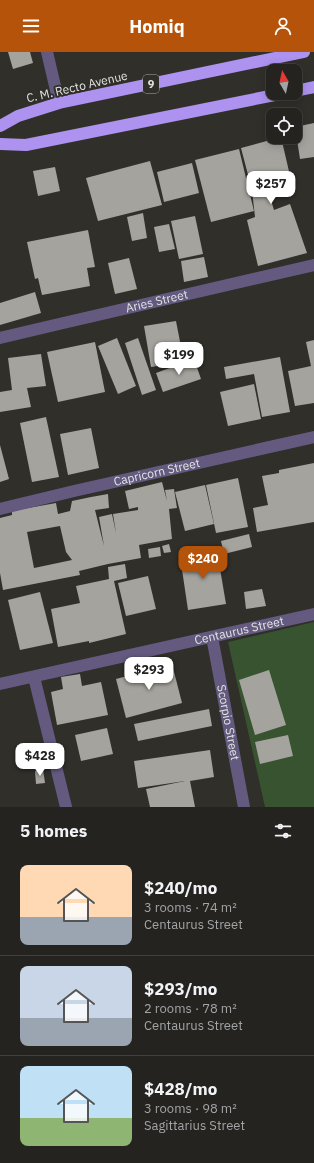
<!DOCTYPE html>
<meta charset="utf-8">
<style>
body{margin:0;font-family:"IBM Plex Sans",sans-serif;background:#302f2d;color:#f1f3f6;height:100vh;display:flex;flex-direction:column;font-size:15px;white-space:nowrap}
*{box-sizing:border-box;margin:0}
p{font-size:13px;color:#a3a4a5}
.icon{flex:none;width:22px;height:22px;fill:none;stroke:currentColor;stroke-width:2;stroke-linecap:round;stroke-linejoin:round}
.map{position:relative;height:755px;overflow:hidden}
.sheet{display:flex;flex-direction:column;background:#242320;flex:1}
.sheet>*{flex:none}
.needle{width:26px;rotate:351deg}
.tools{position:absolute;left:266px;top:12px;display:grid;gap:8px}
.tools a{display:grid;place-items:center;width:36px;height:36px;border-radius:8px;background:#242320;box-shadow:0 2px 10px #0003,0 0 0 1px #41403e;font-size:20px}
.price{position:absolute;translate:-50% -34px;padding:0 9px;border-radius:8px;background:#fff;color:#222;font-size:13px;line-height:26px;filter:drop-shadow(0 1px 2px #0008)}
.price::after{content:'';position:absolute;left:50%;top:24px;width:12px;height:9px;margin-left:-6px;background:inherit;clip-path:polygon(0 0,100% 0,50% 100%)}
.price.active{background:#b45309;color:#fff}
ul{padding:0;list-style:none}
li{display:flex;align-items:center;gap:12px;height:100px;padding:0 20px}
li+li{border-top:1px solid #41403e}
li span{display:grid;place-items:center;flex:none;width:112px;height:80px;border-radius:8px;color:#555}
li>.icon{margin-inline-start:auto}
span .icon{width:48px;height:48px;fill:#fffc;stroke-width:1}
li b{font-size:17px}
h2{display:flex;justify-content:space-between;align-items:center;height:48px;padding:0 20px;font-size:17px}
header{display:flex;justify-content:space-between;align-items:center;height:52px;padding:0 20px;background:#b45309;color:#fff;font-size:18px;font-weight:700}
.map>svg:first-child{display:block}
.green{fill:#385330}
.building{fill:#a4a39d;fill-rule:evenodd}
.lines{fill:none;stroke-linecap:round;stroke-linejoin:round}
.minor{stroke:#645a80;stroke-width:12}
.highway{stroke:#ad92f0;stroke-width:12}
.labels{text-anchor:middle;stroke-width:4;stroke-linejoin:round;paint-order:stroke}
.shield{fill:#302f2a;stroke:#aeaeaa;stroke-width:1}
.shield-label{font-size:11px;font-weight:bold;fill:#e4e4e1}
.street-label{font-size:12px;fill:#e4e4e1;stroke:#302f2a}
</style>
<header><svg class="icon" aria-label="menu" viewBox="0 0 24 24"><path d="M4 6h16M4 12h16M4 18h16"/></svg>Homiq<svg class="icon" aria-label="person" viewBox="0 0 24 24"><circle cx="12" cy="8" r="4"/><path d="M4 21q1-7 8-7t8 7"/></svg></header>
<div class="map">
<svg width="314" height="755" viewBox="0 0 314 755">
<rect width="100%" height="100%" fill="#302f2a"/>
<path class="green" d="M314,570V755H265L228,590Z"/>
<g class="building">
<path d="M8,0H30L33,11L13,17Z"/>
<path d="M314,71V105L300,107L295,75Z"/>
<path d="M281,85L291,128L267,135L274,158L290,152L307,201L258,214L247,168L255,165L252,138L241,96Z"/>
<path d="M239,97L254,159L211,170L195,108Z"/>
<path d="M150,109L162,153L98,169L86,126Z"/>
<path d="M192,111L199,141L164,150L157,120Z"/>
<path d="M55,115L60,139L38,144L33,119Z"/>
<path d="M143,161L147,186L132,189L127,165Z"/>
<path d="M195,164L203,202L179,207L171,169Z"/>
<path d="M169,172L175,197L159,200L154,175Z"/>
<path d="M88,178L95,215L87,216L90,234L42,243L38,226L35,227L27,190Z"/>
<path d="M204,205L208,225L184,230L181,209Z"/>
<path d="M129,206L137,237L115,242L108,211Z"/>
<path d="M35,240L41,261L0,273V251Z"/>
<path d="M176,269L184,310L151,315L144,274Z"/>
<path d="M117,286L136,334L118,342L98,294Z"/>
<path d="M138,286L156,338L142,343L125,291Z"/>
<path d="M314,288V351L295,354L288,319L311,314L306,290Z"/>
<path d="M95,290L105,340L58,350L47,300Z"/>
<path d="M41,302L46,334L27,336L31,355L0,360V340L12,338L8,306Z"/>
<path d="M280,305L290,360L262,365L254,322L226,327L224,315Z"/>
<path d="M194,307L201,327L163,340L156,321Z"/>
<path d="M254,332L261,367L228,374L220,340Z"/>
<path d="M46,365L59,425L32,430L20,371Z"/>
<path d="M91,376L99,416L68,423L60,382Z"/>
<path d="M0,393L9,427L0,430Z"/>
<path d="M314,411V470L257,480L253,456L268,453L262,424L279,421V418Z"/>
<path d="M238,426L248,475L216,481L206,433Z"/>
<path d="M162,430L167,449L165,438L174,437L177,456L169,457L172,487L139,493L141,506L108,512L79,519L80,523L3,538L0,521V466L12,463V459L56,451L58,462L70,459L72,449L91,445L108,442L109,456L95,458L104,494L99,465L112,462L116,481L113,462L138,458V455L129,457L125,439ZM60,474L66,500L72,508L34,516L27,480Z"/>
<path d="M205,433L214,472L185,479L175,440Z"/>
<path d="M249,482L252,495L224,502L221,489Z"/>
<path d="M169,492L171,500L164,501L162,494Z"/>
<path d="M160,495L161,504L149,506L148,497Z"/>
<path d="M217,499L226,552L188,558L180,504Z"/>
<path d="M125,512L127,526L114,529L126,582L89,591V589L58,595L51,557L80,551L76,534L109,527L108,515Z"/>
<path d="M148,524L156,557L126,564L118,531Z"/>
<path d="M262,537L266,554L246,557L244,540Z"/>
<path d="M40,540L53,591L20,598L8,548Z"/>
<path d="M172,612L182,651L126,666L116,627Z"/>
<path d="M269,618L286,673L255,683L239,628Z"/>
<path d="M80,622L82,634L101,630L108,663L57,673L51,640L63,637L61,625Z"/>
<path d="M209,657L212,674L138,689L134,672Z"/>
<path d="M107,676L113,702L81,709L75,683Z"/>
<path d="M288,683L293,704L260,712L255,690Z"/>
<path d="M210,698L214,725L190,729L195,755H150L146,737L185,729L138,736L134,709Z"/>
<path d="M43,717L45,731L36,732L35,719Z"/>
</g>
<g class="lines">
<g class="minor">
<path d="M47,0L59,51"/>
<path id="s1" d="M0,286L59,272L314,213"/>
<path id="s2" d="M0,457L74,439L314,385"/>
<path id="s3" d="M212,585L244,755"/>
<path d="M34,625L66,755"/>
<path id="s4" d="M0,632L314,562"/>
</g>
<g class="highway">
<path d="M295,39L314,35"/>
<path d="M0,74L18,64L59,51L304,0"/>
<path d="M0,92L26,93L285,41"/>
</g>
</g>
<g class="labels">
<rect class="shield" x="143" y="23" width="16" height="18" rx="3"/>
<g class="shield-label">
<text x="151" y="36">9</text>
</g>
<g class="street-label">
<text transform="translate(77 35) rotate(-13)" y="4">C. M. Recto Avenue</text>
<text dy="4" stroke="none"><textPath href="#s1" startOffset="161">Aries Street</textPath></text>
<text dy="4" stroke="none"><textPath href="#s2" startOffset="161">Capricorn Street</textPath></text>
<text dy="4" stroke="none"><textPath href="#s4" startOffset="245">Centaurus Street</textPath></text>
<text dy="4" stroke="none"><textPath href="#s3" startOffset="87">Scorpio Street</textPath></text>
</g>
</g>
</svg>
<div class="tools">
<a><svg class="needle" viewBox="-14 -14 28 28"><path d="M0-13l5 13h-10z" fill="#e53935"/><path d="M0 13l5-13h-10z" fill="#a3a4a5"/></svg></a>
<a><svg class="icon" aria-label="locate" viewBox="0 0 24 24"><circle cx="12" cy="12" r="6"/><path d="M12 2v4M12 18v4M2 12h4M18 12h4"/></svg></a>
</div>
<b class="price" style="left:271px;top:153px">$257</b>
<b class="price" style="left:179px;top:324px">$199</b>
<b class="price active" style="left:203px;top:528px">$240</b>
<b class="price" style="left:149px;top:639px">$293</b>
<b class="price" style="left:40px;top:725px">$428</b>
</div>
<section class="sheet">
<h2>5 homes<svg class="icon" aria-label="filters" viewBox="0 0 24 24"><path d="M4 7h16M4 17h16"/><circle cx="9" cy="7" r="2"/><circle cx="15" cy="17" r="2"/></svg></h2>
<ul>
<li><span style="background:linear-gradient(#ffd9b3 65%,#9aa5b1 0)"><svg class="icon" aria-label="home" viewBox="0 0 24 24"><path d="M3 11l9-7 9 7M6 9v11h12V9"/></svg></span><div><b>$240/mo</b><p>3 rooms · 74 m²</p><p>Centaurus Street</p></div></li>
<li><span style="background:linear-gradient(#c9d6e8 65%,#9aa5b1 0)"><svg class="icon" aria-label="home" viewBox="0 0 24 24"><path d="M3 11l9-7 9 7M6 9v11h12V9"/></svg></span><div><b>$293/mo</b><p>2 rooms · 78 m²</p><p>Centaurus Street</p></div></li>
<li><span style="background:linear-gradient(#bfe0f5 65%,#8fb573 0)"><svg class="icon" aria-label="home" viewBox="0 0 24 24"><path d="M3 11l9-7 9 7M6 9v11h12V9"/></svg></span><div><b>$428/mo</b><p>3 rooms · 98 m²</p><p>Sagittarius Street</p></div></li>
</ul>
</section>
